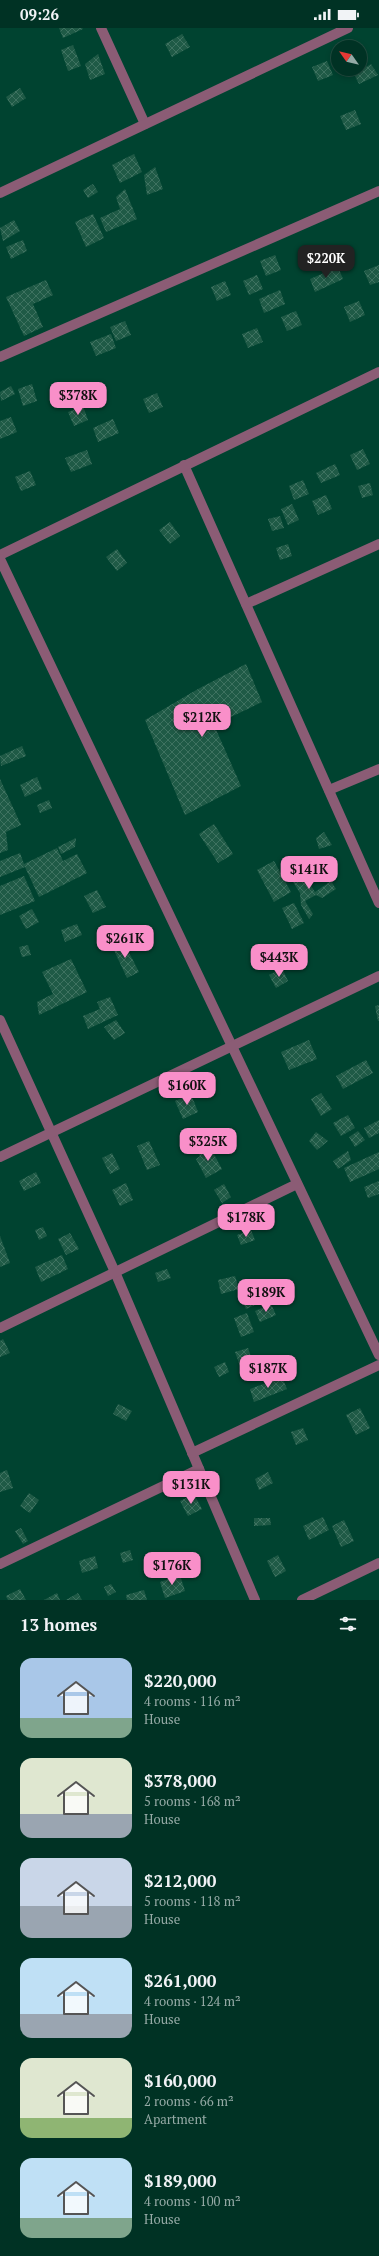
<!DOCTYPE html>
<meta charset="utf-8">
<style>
body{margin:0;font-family:"PT Serif",serif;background:#0a3a2c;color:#f1f3f6;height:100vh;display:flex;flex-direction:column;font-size:15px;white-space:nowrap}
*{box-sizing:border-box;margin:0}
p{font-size:13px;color:#95aaa6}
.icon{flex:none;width:22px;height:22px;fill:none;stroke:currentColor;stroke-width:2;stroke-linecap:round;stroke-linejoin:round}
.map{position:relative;height:1572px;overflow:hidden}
.sheet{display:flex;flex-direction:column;background:#003224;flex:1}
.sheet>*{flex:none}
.needle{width:26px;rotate:304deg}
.fabs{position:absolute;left:331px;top:12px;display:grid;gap:8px}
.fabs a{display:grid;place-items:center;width:36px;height:36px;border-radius:50%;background:#003224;box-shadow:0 2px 6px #0003,0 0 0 1px #224d41;font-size:20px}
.price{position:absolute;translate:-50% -34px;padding:0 9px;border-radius:8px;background:#f98fc9;color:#111;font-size:13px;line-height:26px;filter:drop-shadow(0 1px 2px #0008)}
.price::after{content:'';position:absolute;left:50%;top:24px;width:12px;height:9px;margin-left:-6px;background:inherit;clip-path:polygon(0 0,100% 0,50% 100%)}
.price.active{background:#222;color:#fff}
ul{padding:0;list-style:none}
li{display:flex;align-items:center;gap:12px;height:100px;padding:0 20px}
li span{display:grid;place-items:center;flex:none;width:112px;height:80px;border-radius:12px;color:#555}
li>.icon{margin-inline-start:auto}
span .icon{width:48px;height:48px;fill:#fffc;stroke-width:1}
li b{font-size:17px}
h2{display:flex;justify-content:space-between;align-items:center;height:48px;padding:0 20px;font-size:17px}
.status{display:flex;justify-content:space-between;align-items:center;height:28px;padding:0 20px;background:#003224;direction:ltr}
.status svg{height:11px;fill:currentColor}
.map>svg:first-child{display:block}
.building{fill:url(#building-cross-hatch)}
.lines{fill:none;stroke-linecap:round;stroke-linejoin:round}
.minor{stroke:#8b5c75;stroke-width:10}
</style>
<div class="status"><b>09:26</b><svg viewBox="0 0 49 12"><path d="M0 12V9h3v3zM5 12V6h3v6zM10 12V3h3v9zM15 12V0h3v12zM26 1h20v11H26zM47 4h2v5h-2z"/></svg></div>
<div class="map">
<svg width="379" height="1572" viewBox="0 0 379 1572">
<defs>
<pattern id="building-cross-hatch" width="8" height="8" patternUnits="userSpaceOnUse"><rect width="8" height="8" fill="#1f5a46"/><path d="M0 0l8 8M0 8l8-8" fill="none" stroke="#3e7260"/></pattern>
</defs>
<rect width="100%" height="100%" fill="#004330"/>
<g class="building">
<path d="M59,0H82L83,1L63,10Z"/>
<path d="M182,6L190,19L172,29L165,16Z"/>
<path d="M73,17L81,38L68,43L61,22Z"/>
<path d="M98,26L105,46L90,52L85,36Z"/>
<path d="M327,33L333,47L318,53L312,39Z"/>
<path d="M371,36L378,47L359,56L354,46Z"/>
<path d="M20,60L26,70L12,79L6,69Z"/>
<path d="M355,82L361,96L346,102L340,88Z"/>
<path d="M134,126L142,144L120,155L112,137Z"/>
<path d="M155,139L163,161L147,167L144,147Z"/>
<path d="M93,156L98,164L88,170L83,162Z"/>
<path d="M125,161L137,191L106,204L100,190L120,181L116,169Z"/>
<path d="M93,186L104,210L86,219L75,194Z"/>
<path d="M14,192L20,203L3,213L0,200Z"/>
<path d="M23,212L27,223L11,231L6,219Z"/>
<path d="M275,227L281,242L266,248L260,233Z"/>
<path d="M379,237V254L370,257L364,243Z"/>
<path d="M338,239L343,251L315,264L310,251Z"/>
<path d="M257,247L263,261L249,267L243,253Z"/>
<path d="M46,252L53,267L33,276L43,299L24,308L6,269Z"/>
<path d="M225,253L231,267L217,273L211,259Z"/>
<path d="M280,262L285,276L264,285L259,271Z"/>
<path d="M359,273L365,287L350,294L344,279Z"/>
<path d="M296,283L302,297L287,303L281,289Z"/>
<path d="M125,293L131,307L116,313L110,299Z"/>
<path d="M257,300L263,314L248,320L242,306Z"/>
<path d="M111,306L116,320L96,328L90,314Z"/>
<path d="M32,356L37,373L23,378L18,361Z"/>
<path d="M11,358L15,366L1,373L0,364Z"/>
<path d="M157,365L163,379L149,385L143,371Z"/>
<path d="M83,378L88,392L74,398L68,384Z"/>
<path d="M11,389L17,404L0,411V393Z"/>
<path d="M113,391L119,405L98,414L93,400Z"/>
<path d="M363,421L370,436L357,442L350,427Z"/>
<path d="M87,422L92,436L71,444L65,430Z"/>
<path d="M335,436L340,447L321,455L316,445Z"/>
<path d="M30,443L36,457L21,463L15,449Z"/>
<path d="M303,452L309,466L294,472L289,458Z"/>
<path d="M370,455L373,467L362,470L358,458Z"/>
<path d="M326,467L332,481L318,487L312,473Z"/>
<path d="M292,476L299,492L288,497L281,481Z"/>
<path d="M280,488L284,500L272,503L268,491Z"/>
<path d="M170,494L180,508L170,516L159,502Z"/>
<path d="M288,516L292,528L280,532L276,520Z"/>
<path d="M117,521L127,535L117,543L106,529Z"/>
<path d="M246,636L262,674L214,697L241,758L185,787L145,692L198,661Z"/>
<path d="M22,718L26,728L1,738L0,728Z"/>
<path d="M37,749L42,761L25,769L20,757Z"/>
<path d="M0,751L21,797L6,804L8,822L0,825Z"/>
<path d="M49,772L52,780L40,785L37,777Z"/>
<path d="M214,796L233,826L218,835L199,806Z"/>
<path d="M324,804L332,817L319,821L316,810Z"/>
<path d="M76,810L75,819L61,826L58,819Z"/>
<path d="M57,820L63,833L77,826L87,845L39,869L25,839L0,849V833L20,825L24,836Z"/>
<path d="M274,833L291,864L274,874L257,842Z"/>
<path d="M300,841L315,864L331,853L336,861L322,870L316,867L305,873L313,886L309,891L301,877L300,865L289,848Z"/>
<path d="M24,848L35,873L0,887V858Z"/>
<path d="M97,862L106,879L93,885L84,868Z"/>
<path d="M294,875L304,895L292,901L282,880Z"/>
<path d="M32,881L39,894L26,901L19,888Z"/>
<path d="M77,896L82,907L65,914L61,902Z"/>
<path d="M122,911L139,944L127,950L111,916Z"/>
<path d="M28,917L31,927L22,929L19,919Z"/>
<path d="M71,931L87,964L39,987L37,974L53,966L42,944Z"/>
<path d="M282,940L288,953L276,960L269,947Z"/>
<path d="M110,969L118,987L88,1001L83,988L100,981L97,974Z"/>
<path d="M379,977V993H378L375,978Z"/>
<path d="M116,992L125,1005L114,1012L104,999Z"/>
<path d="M309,1012L317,1031L289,1042L281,1024Z"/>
<path d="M366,1032L373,1045L343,1061L336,1048Z"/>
<path d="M321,1065L332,1081L321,1088L311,1071Z"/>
<path d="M191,1066L198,1084L183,1091L175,1073Z"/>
<path d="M348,1087L355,1100L341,1108L333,1095Z"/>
<path d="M379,1092V1105L369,1110L364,1100Z"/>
<path d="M358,1103L365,1112L355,1119L349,1109Z"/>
<path d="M316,1104L328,1113L317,1122L309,1113Z"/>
<path d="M149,1113L160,1137L147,1142L137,1118Z"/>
<path d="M209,1117L222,1141L206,1150L196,1131L200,1128L198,1124Z"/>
<path d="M348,1123L351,1132L338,1141L333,1133Z"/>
<path d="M379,1124V1141L350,1154L344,1140Z"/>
<path d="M112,1125L120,1141L110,1146L102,1130Z"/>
<path d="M36,1144L41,1155L24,1163L19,1153Z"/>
<path d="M379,1153V1166L368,1170L364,1159Z"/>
<path d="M126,1155L133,1172L120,1178L112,1162Z"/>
<path d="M224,1156L231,1169L222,1175L214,1162Z"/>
<path d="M43,1199L47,1208L39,1212L35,1202Z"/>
<path d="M251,1202L255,1212L241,1217L237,1207Z"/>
<path d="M70,1205L79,1221L66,1227L58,1211Z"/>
<path d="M0,1208L10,1235L0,1239Z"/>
<path d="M62,1227L68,1241L41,1254L35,1239Z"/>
<path d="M167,1241L171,1250L158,1254L155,1245Z"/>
<path d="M235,1248L239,1261L221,1266L218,1252Z"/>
<path d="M253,1264L258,1276L246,1281L240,1269Z"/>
<path d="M271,1276L276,1287L260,1294L255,1283Z"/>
<path d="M247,1285L254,1304L241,1309L234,1290Z"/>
<path d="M3,1311L10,1325L0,1329V1313Z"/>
<path d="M248,1320L254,1337L241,1341L235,1324Z"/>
<path d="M225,1334L229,1344L219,1349L214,1339Z"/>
<path d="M282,1349L287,1361L254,1374L250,1361Z"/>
<path d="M118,1376L132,1383L126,1393L113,1386Z"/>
<path d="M360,1380L370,1400L356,1407L346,1387Z"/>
<path d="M303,1400L308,1412L296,1417L291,1404Z"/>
<path d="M7,1442L13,1460L0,1464V1445Z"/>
<path d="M268,1444L273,1455L259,1462L255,1451Z"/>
<path d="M29,1465L39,1472L30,1485L20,1478Z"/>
<path d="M194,1466L202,1481L188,1488L180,1473Z"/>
<path d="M323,1489L329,1502L309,1512L303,1498Z"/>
<path d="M254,1490H270L271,1497L254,1498Z"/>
<path d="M344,1492L354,1513L341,1519L332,1498Z"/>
<path d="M21,1500L28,1513L23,1516L15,1503Z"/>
<path d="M130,1522L133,1532L123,1535L120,1525Z"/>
<path d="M278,1527L286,1543L275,1549L267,1533Z"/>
<path d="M95,1528L98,1540L82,1545L79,1533Z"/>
<path d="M180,1547L185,1563L165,1570L160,1554Z"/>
<path d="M111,1556L116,1564L108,1568L104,1559Z"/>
<path d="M20,1561L26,1572H8L6,1568Z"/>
<path d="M144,1562L147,1572H127L126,1567Z"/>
<path d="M57,1565L60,1572H44Z"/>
<path d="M78,1565L82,1572H66Z"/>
</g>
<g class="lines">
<g class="minor">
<path d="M101,0L145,96"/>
<path d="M0,165L348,0"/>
<path d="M0,329L379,163"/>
<path d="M184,437L379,875"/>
<path d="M0,527L379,344"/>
<path d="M0,531L379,1327"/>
<path d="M246,576L379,516"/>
<path d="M329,762L379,741"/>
<path d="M0,992L115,1244L255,1572"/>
<path d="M0,1129L379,948"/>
<path d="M0,1300L297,1156"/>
<path d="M192,1425L379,1337"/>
<path d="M0,1536L199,1441"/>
<path d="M302,1572L379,1535"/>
</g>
</g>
</svg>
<div class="fabs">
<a><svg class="needle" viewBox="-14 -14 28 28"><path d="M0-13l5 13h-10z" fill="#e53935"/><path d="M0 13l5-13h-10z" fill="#95aaa6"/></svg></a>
</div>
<b class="price active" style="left:326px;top:251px">$220K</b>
<b class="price" style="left:78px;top:388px">$378K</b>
<b class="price" style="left:202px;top:710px">$212K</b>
<b class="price" style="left:309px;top:862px">$141K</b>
<b class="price" style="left:125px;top:931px">$261K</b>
<b class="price" style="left:279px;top:950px">$443K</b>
<b class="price" style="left:187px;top:1078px">$160K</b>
<b class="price" style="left:208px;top:1134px">$325K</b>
<b class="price" style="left:246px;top:1210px">$178K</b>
<b class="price" style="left:266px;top:1285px">$189K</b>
<b class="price" style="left:268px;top:1361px">$187K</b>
<b class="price" style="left:191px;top:1477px">$131K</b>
<b class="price" style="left:172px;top:1558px">$176K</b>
</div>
<section class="sheet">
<h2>13 homes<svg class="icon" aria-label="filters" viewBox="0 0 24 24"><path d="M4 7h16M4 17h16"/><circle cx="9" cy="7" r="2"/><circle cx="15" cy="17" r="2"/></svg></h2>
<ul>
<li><span style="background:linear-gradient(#a9c7e8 75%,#7fa58c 0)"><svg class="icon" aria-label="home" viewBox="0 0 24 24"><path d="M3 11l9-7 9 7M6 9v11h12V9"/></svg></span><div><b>$220,000</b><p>4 rooms · 116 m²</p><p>House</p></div></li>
<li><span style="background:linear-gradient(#dfe7d0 70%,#9aa5b1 0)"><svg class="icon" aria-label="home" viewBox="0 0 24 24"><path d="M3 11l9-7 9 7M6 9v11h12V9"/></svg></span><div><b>$378,000</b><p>5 rooms · 168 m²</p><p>House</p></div></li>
<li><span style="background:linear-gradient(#c9d6e8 60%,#9aa5b1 0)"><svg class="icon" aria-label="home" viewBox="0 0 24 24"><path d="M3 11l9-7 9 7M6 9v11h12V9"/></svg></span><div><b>$212,000</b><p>5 rooms · 118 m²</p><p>House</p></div></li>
<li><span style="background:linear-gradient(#bfe0f5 70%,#9aa5b1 0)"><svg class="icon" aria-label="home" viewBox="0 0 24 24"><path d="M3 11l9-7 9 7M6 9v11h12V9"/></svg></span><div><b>$261,000</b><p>4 rooms · 124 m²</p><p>House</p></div></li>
<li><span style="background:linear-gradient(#dfe7d0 75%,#8fb573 0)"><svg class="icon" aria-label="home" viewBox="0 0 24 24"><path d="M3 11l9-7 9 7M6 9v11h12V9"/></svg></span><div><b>$160,000</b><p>2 rooms · 66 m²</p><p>Apartment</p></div></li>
<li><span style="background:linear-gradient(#bfe0f5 75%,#7fa58c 0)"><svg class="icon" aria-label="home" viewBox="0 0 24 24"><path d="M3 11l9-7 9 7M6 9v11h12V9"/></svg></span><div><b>$189,000</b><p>4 rooms · 100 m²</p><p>House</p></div></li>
</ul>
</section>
